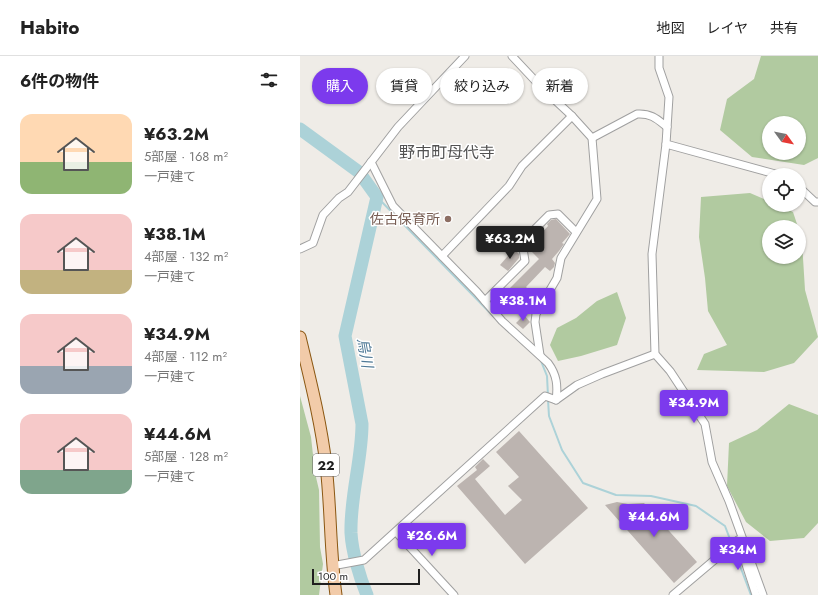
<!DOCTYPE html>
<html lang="ja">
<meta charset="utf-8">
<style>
body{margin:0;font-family:Jost,"Noto Sans JP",sans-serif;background:#f2f2f2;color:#222;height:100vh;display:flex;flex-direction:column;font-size:15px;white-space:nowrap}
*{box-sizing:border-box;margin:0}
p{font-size:13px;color:#767676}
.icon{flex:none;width:22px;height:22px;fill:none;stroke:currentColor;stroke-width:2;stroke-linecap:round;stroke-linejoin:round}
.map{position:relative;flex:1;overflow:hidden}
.panel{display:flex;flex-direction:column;background:#fff;width:300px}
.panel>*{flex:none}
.hud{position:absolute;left:12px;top:12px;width:380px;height:36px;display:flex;gap:8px}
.needle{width:26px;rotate:123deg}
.fabs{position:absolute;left:462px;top:60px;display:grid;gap:8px}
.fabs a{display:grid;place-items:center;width:44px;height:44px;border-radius:50%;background:#fff;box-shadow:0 1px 3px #0004;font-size:20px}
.scale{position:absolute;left:12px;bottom:10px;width:108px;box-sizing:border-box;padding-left:4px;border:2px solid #1f1f1f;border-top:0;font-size:11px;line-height:14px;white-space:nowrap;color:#1f1f1f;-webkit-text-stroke:3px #fff;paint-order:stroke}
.price{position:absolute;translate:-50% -34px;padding:0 9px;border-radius:4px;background:#7c3aed;color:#fff;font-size:13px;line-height:26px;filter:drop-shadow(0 1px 2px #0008)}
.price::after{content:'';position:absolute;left:50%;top:24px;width:12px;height:9px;margin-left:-6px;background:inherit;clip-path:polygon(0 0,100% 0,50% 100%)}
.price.current{background:#222;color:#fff}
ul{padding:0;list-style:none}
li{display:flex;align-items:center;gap:12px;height:100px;padding:0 20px}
li span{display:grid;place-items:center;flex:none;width:112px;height:80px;border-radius:12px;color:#555}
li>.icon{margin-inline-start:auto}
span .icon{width:48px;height:48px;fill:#fffc;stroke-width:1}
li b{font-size:17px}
h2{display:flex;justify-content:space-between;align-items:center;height:48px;padding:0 20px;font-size:17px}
.pill{padding:0 14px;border-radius:18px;background:#fff;box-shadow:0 1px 3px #0004;font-size:14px;line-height:36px}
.pill.current{background:#7c3aed;color:#fff}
header{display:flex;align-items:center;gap:24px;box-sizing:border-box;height:56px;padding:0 20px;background:#fff;border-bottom:1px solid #e0e0e0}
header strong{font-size:19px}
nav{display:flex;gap:22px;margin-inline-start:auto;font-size:14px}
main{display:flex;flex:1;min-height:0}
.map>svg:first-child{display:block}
.forest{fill:#b1caa0;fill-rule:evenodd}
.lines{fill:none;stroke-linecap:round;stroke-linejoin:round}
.stream{stroke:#acd2d8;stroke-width:2}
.river{stroke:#acd2d8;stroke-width:13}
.building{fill:#bcb4b0}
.minor-casing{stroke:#a0a0a0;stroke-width:9}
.primary-casing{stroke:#8a5611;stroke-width:13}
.minor{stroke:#fff;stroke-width:7}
.primary{stroke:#f2cba9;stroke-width:11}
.education-dot{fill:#8d6e63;stroke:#fff;stroke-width:1.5}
.labels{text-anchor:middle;stroke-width:3;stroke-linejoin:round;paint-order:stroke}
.shield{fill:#fff;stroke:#626262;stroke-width:1}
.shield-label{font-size:13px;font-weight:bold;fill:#1f1f1f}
.education-label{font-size:14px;fill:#785e54;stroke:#fff;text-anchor:end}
.water-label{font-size:15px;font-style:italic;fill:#4f7996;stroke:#fff}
.quarter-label{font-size:16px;fill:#525252;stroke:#fff}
</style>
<header>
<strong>Habito</strong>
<nav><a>地図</a><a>レイヤ</a><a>共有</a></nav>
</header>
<main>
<section class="panel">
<h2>6件の物件<svg class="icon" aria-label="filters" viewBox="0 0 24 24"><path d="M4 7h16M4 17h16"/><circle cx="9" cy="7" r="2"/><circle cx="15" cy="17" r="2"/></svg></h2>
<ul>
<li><span style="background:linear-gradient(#ffd9b3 60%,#8fb573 0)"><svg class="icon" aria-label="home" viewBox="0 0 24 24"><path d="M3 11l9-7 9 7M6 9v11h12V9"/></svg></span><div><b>¥63.2M</b><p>5部屋 · 168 m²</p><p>一戸建て</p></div></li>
<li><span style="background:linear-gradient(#f6c9c9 70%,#c2b280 0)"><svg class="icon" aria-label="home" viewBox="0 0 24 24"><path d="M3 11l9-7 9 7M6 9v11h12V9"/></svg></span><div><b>¥38.1M</b><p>4部屋 · 132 m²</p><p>一戸建て</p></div></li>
<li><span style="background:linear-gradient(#f6c9c9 65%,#9aa5b1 0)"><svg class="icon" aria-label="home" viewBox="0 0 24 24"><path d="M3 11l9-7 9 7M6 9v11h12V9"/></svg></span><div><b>¥34.9M</b><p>4部屋 · 112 m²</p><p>一戸建て</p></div></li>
<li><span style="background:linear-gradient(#f6c9c9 70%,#7fa58c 0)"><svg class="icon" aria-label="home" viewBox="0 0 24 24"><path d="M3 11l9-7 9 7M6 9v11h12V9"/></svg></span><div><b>¥44.6M</b><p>5部屋 · 128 m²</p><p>一戸建て</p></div></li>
</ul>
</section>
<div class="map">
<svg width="518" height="539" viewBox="0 0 518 539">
<rect width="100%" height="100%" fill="#efece7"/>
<g class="forest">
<path d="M461,0H518V102L504,109L452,101L420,74L427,43L454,23ZM469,67H499V97H469Z"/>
<path d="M450,137L469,145V149H478L493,156L498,171H469V201H499V175L502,186L505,234L518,281L494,307L464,316L397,314L404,298L427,289L408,255L405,222L399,181L401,141Z"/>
<path d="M317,236L326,262L317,289L281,300L258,305L250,289L257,272L276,262L297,245Z"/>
<path d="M0,340L11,381L15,417L19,434L20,491L23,508L19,539H0Z"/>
<path d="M489,348L518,359V467L504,482L470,485L446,466L427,430L429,387L457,374Z"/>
</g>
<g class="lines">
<g class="stream">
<path d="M77,141L199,266"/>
<path d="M241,305L247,320L248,340"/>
<path d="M248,344L249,360L262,394L283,427L316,439L351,440L396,450L425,470L451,539"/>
</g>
<path class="river" d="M0,73L59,116L77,141L45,280L62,368C62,404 50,440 51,477C52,496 60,522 67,539"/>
</g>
<g class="building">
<path d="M256,163L270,178L262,187L264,188L259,195L252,203L255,207L254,211L250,215L245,211L226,231L238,243L230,251L218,237L201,252L195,244L203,237L204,238L239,203L228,192L248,170L247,168L251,164Z"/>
<path d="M214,193L219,198V202L208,215L200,209Z"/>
<path d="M224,259L230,266L223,273L216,267Z"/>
<path d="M219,375L288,452L225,508L157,430L177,414L175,411L183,403L190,410L175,423L205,459L222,444L208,430L219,421L196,396Z"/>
<path d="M317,446L328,448L344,447L397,506L374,527L305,449Z"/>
</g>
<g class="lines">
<defs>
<g id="minor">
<path d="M212,0L242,32L272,60L292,82L297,143L261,202L257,222L236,258L235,266L240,299"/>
<path d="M359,0V12L369,41L366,88L352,198L355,298L370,315L405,368L412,406L429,445L463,539"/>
<path d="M292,82L337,58C351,57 357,63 367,71"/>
<path d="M366,88L479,119"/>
<path d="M71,106L93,150L177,236L202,265L248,307C257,319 258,330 256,344L277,329L302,318L355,298"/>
<path d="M499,131L515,146H518"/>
<path d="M0,193L13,187L23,159L39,142L48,136L98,71L165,0"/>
<path d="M142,200L209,130L222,110L272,60"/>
<path d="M185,245L225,205L222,186L249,159L258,158L276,176"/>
<path d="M96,476L154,539"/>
<path d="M32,510L64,504L245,340L256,344"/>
<path d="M373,539L438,484L456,539"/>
</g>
<path id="primary" d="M0,281C10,323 21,366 26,409C31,452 30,496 36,539"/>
</defs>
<use href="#minor" class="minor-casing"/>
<use href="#primary" class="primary-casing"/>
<use href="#minor" class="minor"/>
<use href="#primary" class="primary"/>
</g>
<circle class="education-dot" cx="148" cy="163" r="4"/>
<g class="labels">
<rect class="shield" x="13" y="398" width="26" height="22" rx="3"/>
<g class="shield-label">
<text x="26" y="414">22</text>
</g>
<g class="education-label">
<text x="140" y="168">佐古保育所</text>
</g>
<g class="water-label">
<text transform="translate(65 297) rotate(80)" y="5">烏川</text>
</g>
<g class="quarter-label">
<text x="147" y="102">野市町母代寺</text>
</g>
</g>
</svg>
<div class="fabs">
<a><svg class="needle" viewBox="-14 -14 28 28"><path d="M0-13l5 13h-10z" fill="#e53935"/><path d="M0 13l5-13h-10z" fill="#767676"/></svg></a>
<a><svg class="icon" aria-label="locate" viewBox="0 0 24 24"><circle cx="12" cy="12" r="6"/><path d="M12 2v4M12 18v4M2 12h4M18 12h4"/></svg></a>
<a><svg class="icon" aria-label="layers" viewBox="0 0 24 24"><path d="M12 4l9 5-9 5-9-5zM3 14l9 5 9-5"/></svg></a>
</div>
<div class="scale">100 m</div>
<b class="price current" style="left:210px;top:204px">¥63.2M</b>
<b class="price" style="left:223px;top:266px">¥38.1M</b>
<b class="price" style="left:394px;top:368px">¥34.9M</b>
<b class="price" style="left:354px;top:482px">¥44.6M</b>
<b class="price" style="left:132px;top:501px">¥26.6M</b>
<b class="price" style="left:438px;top:515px">¥34M</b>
<div class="hud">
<a class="pill current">購入</a>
<a class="pill">賃貸</a>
<a class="pill">絞り込み</a>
<a class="pill">新着</a>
</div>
</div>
</main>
